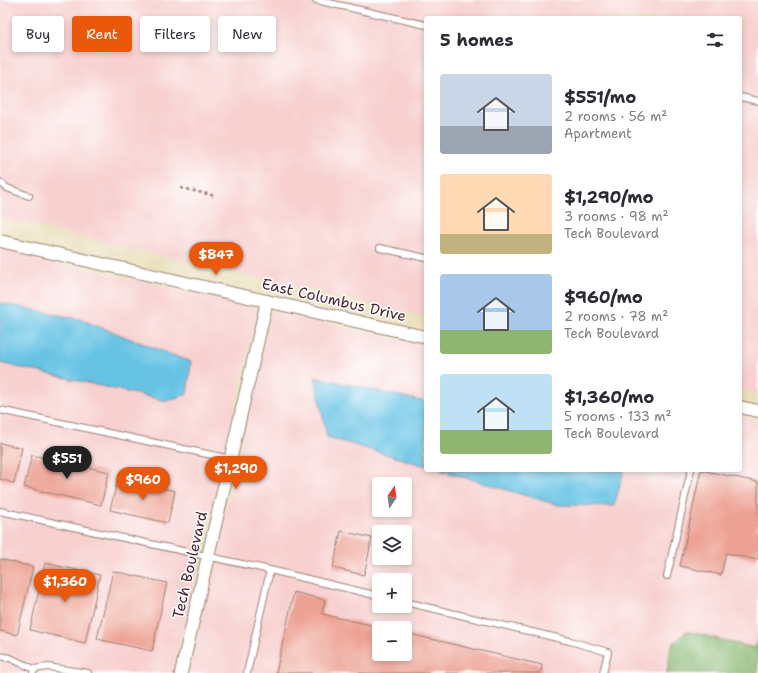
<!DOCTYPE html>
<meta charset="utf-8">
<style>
body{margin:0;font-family:"Shantell Sans",sans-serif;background:#f2f2f3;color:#2b2b33;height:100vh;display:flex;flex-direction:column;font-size:15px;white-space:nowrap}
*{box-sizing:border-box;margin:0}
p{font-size:13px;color:#7c7c81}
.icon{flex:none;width:22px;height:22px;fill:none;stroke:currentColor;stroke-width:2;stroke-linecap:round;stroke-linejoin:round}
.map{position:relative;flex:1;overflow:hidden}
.side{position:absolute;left:424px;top:16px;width:318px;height:456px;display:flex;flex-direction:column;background:#fff;border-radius:4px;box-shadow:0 2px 6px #0003}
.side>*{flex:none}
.top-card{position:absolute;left:12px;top:16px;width:352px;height:36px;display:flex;gap:8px}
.needle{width:26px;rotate:13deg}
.buttons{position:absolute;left:372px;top:477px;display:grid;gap:8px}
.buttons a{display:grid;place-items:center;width:40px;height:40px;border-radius:4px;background:#fff;box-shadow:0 2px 6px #0003;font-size:20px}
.price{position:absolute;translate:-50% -34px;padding:0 9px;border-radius:14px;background:#ea580c;color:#fff;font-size:13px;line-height:26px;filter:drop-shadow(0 1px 2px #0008)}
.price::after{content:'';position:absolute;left:50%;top:24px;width:12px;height:9px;margin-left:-6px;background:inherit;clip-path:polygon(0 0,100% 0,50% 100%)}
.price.current{background:#222;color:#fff}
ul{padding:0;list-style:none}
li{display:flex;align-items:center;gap:12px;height:100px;padding:0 16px}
li span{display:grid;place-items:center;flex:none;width:112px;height:80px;border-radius:4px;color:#555}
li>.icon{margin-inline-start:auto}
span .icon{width:48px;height:48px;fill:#fffc;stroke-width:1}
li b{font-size:17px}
h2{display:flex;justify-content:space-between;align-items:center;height:48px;padding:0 16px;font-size:17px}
.tag{padding:0 14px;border-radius:4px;background:#fff;box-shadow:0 2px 6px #0003;font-size:14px;line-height:36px}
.tag.current{background:#ea580c;color:#fff}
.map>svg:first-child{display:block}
.built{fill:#f7d0cf;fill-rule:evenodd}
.forest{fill:#86b66e;stroke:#686a4c}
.water{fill:#66c3e4;stroke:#587188}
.building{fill:#eda193}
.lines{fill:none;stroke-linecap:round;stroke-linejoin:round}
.service-casing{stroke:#9a7f74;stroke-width:8}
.minor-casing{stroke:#9a7f74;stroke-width:14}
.path{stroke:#9a7f74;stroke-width:2.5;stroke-dasharray:3 3;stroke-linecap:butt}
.service{stroke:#fff;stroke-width:6}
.minor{stroke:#fff;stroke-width:12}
.labels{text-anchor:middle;stroke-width:3;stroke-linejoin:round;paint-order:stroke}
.street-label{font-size:15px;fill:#4a1f2b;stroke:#fff}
</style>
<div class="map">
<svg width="758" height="673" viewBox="0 0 758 673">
<rect width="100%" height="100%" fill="#fff"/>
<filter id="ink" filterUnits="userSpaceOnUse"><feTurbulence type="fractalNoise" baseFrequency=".025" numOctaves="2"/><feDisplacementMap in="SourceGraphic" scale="8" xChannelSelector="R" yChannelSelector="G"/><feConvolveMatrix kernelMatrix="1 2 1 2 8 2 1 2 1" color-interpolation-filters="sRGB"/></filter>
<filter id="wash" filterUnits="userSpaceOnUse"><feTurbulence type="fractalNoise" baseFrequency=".012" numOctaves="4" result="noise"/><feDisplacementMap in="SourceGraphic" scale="16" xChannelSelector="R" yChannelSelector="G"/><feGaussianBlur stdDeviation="0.9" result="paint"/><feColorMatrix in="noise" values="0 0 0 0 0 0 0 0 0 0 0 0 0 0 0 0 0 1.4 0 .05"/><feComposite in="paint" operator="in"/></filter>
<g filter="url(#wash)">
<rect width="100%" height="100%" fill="#eadfbc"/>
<g class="built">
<path d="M0,0H758V394L740,390V18H426V317L0,218Z"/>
<path d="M0,249L258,308L174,673H0V363L167,401L191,362L79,319L0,303Z"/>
<path d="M272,311L426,346V402L316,377L426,466V470H439L558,505L614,506L624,470H740V416L758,420V638L756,648L686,631L671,646L667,673H189ZM379,484H405V510H379ZM379,532H405V558H379ZM379,580H405V606H379ZM379,628H405V654H379Z"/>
</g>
<path class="forest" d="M686,631L755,648L758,638V673H667L671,646Z"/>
<g class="water">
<path d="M0,303L79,319L191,362L187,394L167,401L0,363Z"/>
<path d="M315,377L426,402V466L327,437Z"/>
<path d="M439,470H624L614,506L558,505Z"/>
</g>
<g id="blocks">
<g class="building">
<path d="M0,443L22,448L14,483L0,479Z"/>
<path d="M32,455L109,472L101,505L24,487Z"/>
<path d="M701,470L758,482V554L757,560L726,553L721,575L680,566Z"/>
<path d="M118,478L175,491L168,523L110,510Z"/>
<path d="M341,531L372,538L364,575L333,568Z"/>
<path d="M0,559L33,567L17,635L0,631Z"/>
<path d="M45,563L100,575L85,643L30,630Z"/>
<path d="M113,571L167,583L152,651L97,639Z"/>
<path d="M294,592L325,600L322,614L379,627V654H405V633L542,665L541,673H276Z"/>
</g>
</g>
</g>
<g filter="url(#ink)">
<use href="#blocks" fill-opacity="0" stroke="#9a7f74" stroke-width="1"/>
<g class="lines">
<defs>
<g id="service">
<path d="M316,0L426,25"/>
<path d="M740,97L758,101"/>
<path d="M0,182L7,188L29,196"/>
<path d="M380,248L426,258"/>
<path d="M0,410L231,459"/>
<path d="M0,511L270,570L247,673"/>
<path d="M270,570L379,596"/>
<path d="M667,576L691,470"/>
<path d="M405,602L570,641L608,652L603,673"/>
<path d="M0,656L10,658L34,669"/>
<path d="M33,673L34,669L48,667L88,673"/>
</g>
<g id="minor">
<path d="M0,241L426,337"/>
<path d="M740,407L758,411"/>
<path d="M181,673L267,301"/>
</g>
</defs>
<use href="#service" class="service-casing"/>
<use href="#minor" class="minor-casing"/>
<path class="path" d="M181,188L216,196"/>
<use href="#service" class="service"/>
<use href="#minor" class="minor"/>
</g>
</g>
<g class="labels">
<g class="street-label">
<text transform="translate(334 300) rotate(13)" y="5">East Columbus Drive</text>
<text transform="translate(190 565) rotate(-77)" y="5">Tech Boulevard</text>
</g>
</g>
</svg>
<div class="buttons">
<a><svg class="needle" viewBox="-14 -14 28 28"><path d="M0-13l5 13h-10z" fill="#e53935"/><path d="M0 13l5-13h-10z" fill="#7c7c81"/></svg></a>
<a><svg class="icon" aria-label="layers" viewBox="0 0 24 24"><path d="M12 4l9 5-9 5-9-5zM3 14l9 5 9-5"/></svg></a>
<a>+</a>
<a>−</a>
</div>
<b class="price" style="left:216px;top:276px">$847</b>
<b class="price current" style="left:67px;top:480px">$551</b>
<b class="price" style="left:236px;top:490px">$1,290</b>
<b class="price" style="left:143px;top:501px">$960</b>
<b class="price" style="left:65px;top:603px">$1,360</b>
<div class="top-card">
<a class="tag">Buy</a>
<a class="tag current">Rent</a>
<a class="tag">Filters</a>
<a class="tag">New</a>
</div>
<section class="side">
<h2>5 homes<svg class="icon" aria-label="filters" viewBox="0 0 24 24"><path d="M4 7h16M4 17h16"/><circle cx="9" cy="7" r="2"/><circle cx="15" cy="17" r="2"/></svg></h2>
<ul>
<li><span style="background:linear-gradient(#c9d6e8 65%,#9aa5b1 0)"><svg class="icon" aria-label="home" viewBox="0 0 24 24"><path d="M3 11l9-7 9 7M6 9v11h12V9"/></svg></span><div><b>$551/mo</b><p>2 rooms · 56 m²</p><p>Apartment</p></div></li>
<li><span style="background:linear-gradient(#ffd9b3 75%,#c2b280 0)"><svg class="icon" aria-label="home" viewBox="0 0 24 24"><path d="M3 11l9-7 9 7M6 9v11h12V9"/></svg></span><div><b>$1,290/mo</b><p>3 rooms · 98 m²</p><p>Tech Boulevard</p></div></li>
<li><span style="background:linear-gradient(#a9c7e8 70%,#8fb573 0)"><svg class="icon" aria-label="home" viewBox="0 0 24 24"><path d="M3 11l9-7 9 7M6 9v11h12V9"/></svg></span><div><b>$960/mo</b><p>2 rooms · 78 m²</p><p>Tech Boulevard</p></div></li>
<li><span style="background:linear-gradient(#bfe0f5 70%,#8fb573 0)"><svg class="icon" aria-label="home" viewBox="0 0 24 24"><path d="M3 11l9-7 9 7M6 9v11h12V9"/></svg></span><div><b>$1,360/mo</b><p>5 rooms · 133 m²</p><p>Tech Boulevard</p></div></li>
</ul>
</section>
</div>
